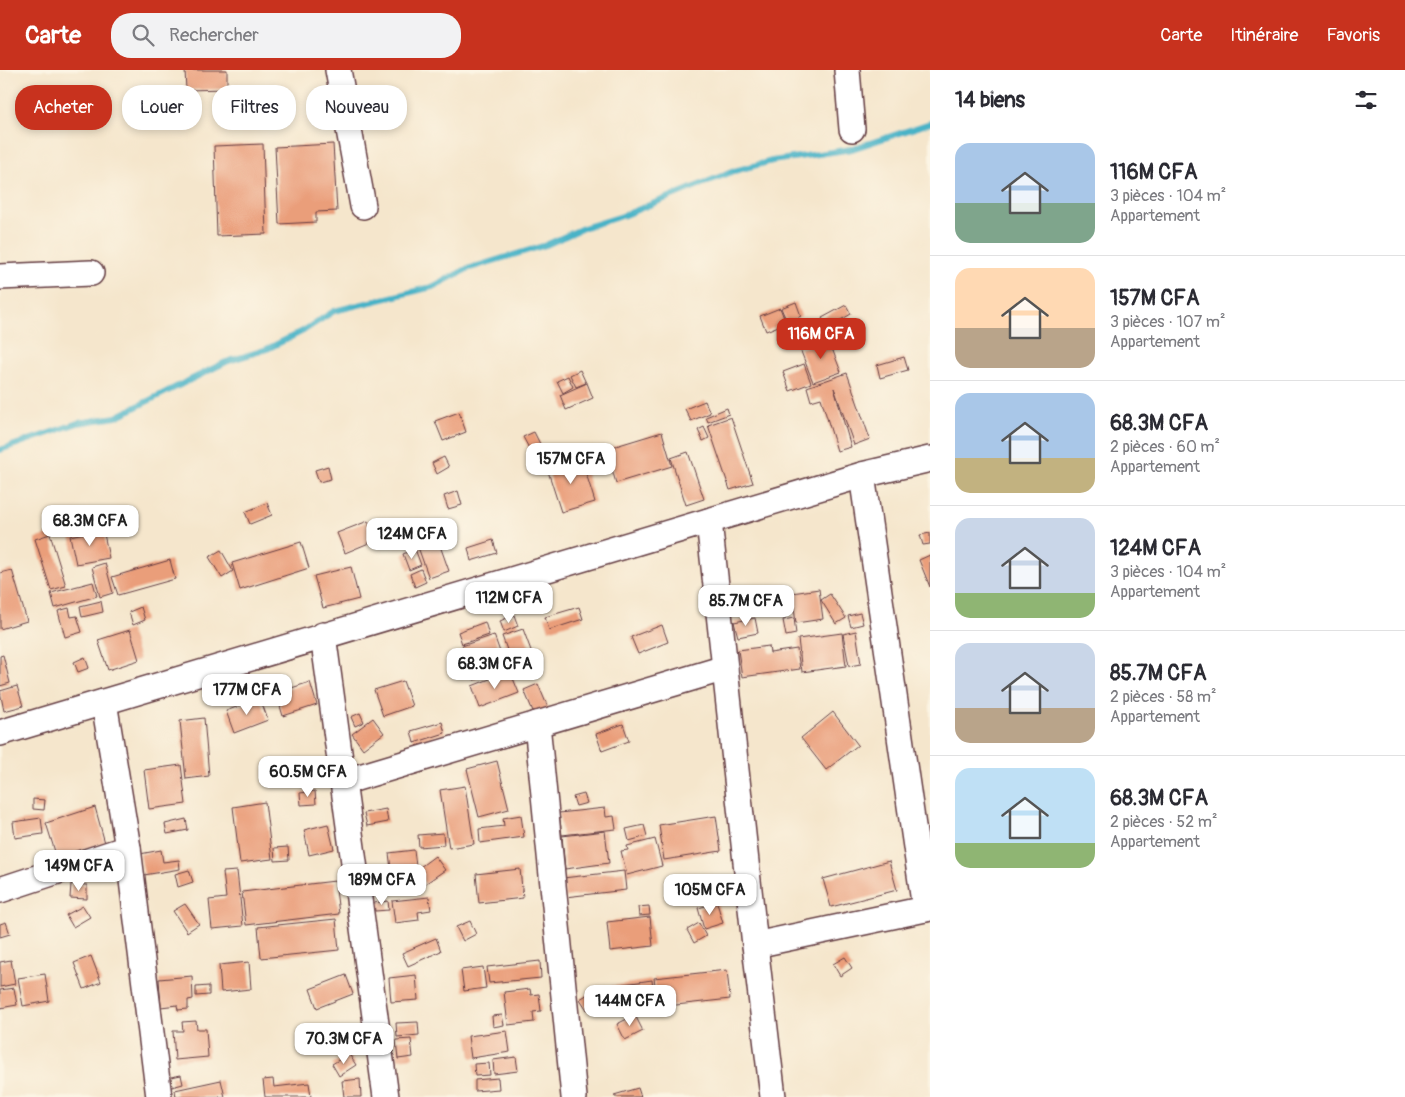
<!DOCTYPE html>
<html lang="fr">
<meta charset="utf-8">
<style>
body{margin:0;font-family:Pangolin,sans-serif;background:#f2f2f3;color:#2b2b33;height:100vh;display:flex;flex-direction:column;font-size:19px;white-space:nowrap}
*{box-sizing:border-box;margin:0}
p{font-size:16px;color:#7c7c81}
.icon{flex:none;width:28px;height:28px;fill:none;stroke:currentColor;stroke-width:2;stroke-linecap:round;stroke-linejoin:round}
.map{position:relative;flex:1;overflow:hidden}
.details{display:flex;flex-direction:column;background:#fff;width:475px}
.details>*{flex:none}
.banner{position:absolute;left:15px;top:15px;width:475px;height:45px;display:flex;gap:10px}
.price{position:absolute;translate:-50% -42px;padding:0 11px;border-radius:10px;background:#fff;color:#222;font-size:16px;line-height:32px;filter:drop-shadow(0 1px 2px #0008)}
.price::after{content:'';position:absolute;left:50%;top:30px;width:15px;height:11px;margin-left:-8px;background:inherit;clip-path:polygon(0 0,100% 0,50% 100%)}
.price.current{background:#c8321e;color:#fff}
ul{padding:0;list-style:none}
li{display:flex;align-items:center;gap:15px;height:125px;padding:0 25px}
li+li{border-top:1px solid #e1e1e2}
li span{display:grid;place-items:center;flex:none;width:140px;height:100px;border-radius:15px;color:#555}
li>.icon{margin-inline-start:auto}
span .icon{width:60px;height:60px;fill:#fffc;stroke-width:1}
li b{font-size:21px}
h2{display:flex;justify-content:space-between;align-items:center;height:60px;padding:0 25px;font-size:21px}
.chip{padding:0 18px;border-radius:20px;background:#fff;box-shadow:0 2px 8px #0003;font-size:18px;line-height:45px}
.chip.current{background:#c8321e;color:#fff}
header{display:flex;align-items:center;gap:30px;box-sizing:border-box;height:70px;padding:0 25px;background:#c8321e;color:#fff}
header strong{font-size:24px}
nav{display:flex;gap:28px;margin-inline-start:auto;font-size:18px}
.search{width:350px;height:45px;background:#f2f2f3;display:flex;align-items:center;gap:12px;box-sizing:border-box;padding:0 18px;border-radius:20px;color:#7c7c81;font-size:19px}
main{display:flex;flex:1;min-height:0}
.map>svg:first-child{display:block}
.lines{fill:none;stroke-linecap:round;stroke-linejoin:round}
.stream{stroke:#49b3c7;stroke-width:6}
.building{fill:#ea9e7a}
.minor-casing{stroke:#643d43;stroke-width:28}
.minor{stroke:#fff;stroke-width:25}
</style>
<header>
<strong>Carte</strong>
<div class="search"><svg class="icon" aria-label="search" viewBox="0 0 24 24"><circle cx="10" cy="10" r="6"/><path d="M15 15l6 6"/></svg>Rechercher</div>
<nav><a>Carte</a><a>Itinéraire</a><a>Favoris</a></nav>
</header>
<main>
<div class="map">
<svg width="930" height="1027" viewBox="0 0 930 1027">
<rect width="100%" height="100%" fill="#fcf5e5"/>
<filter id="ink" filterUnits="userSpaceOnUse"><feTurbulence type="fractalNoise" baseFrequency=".02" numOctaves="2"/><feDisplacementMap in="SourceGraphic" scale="10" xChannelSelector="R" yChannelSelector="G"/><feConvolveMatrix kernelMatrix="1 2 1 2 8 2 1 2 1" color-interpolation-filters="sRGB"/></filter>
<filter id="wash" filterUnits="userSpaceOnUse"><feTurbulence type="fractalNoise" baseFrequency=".0096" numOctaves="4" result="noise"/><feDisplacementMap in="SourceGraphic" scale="20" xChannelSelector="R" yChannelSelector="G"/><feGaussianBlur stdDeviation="1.12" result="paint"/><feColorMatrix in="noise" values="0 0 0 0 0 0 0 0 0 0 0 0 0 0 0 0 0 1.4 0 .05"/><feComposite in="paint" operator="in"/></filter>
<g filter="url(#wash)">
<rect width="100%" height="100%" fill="#f5e6cc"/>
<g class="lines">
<path class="stream" d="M0,380L78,353L116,347L226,292L267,279L303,261L334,241L432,217L467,199L546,175L583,158L622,146L734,101L772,91L852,79L930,53"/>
</g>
<g id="blocks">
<g class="building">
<path d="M185,0H227V19L186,20Z"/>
<path d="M263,74L266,164L217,166L214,76Z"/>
<path d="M333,74L337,141L316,142V152L279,154L275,77Z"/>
<path d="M796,232L801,246L787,252L781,238Z"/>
<path d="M846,235L851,244L827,258L822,248Z"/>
<path d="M780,238L786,253L766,261L760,246Z"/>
<path d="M828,268L841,302L813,312L800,279Z"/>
<path d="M904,287L908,300L880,308L877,295Z"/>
<path d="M804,294L811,313L790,321L783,302Z"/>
<path d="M580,300L586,313L576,317L570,305Z"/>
<path d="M847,303L870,369L854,375L834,318L851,377L837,381L821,328L811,331L807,317Z"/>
<path d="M568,306L573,317L563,323L557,311Z"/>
<path d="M587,313L593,328L566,340L560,325Z"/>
<path d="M705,331L710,343L691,351L685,339Z"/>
<path d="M727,338L729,344L708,352L706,347Z"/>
<path d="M459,342L466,362L443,371L435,351Z"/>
<path d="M731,347L753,413L730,420L708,355Z"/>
<path d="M704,357L709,368L703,371L698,360Z"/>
<path d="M534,362L540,374L530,380L523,367Z"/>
<path d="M662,362L672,396L616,413L606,379Z"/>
<path d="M688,382L704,429L686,435L671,388Z"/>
<path d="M444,387L449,397L437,404L432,393Z"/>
<path d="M581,387L595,432L561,442L547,398Z"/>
<path d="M328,396L331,409L319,412L315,400Z"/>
<path d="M458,421L462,435L448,439L444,426Z"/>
<path d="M267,433L272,445L250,454L245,442Z"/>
<path d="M368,451L376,470L345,483L337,463Z"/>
<path d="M433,456L449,501L429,508L413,463Z"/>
<path d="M103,459L109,488L76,494L70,466Z"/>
<path d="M930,463V474L923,475L920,465Z"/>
<path d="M50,464L66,516L51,520L35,469Z"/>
<path d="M493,470L497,483L471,491L468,478Z"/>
<path d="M301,472L309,498L240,520L232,493Z"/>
<path d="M415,479L421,495L409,500L403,484Z"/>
<path d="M221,480L233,501L222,508L209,487Z"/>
<path d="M930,485V517L919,490Z"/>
<path d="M170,490L175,509L118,525L112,507Z"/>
<path d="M105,493L113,523L100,527L92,497Z"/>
<path d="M351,497L359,529L323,538L314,506Z"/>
<path d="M421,499L426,512L415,517L410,504Z"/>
<path d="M12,500L27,551L0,559V503Z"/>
<path d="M93,512L97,526L55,538L51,523Z"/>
<path d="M819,519L823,549L796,553L792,523Z"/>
<path d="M789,524L791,534L782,536L779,527Z"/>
<path d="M830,524L846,548L836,554L821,530Z"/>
<path d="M101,531L103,542L82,547L80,536Z"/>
<path d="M141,537L145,550L133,555L129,542Z"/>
<path d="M579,537L583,549L549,560L545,547Z"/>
<path d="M69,538L71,547L77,546L82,562L65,567L58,541Z"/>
<path d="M860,543L863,554L851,557L848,546Z"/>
<path d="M514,545L518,556L504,562L500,551Z"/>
<path d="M755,548L758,563L738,567L734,552Z"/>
<path d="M794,548L796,564L786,566L783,550Z"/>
<path d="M485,552L489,565L462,574L458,562Z"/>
<path d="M662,555L668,572L638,584L631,567Z"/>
<path d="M523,559L536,594L515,602L502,566Z"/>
<path d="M130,560L139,590L108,600L98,570Z"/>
<path d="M856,561L861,594L849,596L843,564Z"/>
<path d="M842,563L846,596L802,602L798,569Z"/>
<path d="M494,565L506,599L474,610L462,576Z"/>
<path d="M769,576L770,583L797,579L800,599L742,607L738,580Z"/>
<path d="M3,585L10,613L0,616V586Z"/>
<path d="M85,587L89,598L78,602L74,592Z"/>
<path d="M510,601L519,623L480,638L472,616Z"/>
<path d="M403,611L412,636L383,646L374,620Z"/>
<path d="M310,612L317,635L283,646L276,623Z"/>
<path d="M538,614L549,640L535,646L524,620Z"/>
<path d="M17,616L23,636L4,641L0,621Z"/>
<path d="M260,628L268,650L234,663L226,641Z"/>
<path d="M833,642L858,675L826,700L801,668Z"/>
<path d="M360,643L364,652L355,656L351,647Z"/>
<path d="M204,648L209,706L186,709L180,651Z"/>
<path d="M373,648L384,663L363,679L352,664Z"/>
<path d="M442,652L445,663L414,673L411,661Z"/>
<path d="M623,654L629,671L602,681L596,664Z"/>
<path d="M497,691L509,739L479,747L467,699Z"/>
<path d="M181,695L186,734L149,739L144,700Z"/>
<path d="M465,716L474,774L449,778L440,720Z"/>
<path d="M315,721L316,734L301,735L300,723Z"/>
<path d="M584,724L587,733L576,736L573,727Z"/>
<path d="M33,729L45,730L44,740L33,739Z"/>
<path d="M265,732L272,789L240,793L233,737Z"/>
<path d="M95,737L105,773L57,788L46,753Z"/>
<path d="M605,738L606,747L614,746L616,759L562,765L559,743Z"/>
<path d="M386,739L388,752L367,756L364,743Z"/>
<path d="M521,745L524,767L480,773L479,759L504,756L503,748Z"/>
<path d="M716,746L721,781L664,790L659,755Z"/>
<path d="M41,748L43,764L15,768L13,752Z"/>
<path d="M186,749L188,760L167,764L165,754Z"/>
<path d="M328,754L334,779L309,785L304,760Z"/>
<path d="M644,755L647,766L629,771L626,759Z"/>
<path d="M605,761L609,793L565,799L562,766Z"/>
<path d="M443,763L444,775L419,777L418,765Z"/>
<path d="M655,769L662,796L627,805L621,781L628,780L627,776Z"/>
<path d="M288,777L289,790L275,791L274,778Z"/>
<path d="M161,780L163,792L179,790L180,799L144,805L140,784Z"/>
<path d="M414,780L416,796L391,799L389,783Z"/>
<path d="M435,786L445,800L425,814L416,800Z"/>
<path d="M889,791L897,820L831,837L823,809Z"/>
<path d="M520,799L523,828L479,833L476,804Z"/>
<path d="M189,800L193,812L178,817L175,804Z"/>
<path d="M237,801L243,856L212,859L209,830L226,828L223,802Z"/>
<path d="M624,801L626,820L565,827L563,808Z"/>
<path d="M335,811L339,844L246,855L242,822Z"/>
<path d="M71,814L87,815V829L70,828Z"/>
<path d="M429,827L431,840L418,842L419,850L395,853L392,831Z"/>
<path d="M388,831L389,840L375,841L374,833Z"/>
<path d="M717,833L723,853L704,859L698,838Z"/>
<path d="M185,834L199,854L187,862L173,841Z"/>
<path d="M83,836L90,847L73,857L66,845Z"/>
<path d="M649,836L650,845L639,846L638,837Z"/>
<path d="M650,847L653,876L610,881L607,852Z"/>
<path d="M336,849L339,880L261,888L258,857Z"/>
<path d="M470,851L476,864L463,871L456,857Z"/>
<path d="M6,852L10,864L0,867V854Z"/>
<path d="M699,853L706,866L694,873L687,860Z"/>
<path d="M436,868L441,881L408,896L402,883Z"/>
<path d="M91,886L101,912L84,919L74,893Z"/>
<path d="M845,887L852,898L840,906L833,894Z"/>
<path d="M11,890L15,914L0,917V892Z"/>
<path d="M540,891L541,908L489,913L487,897Z"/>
<path d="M249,892L251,919L221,922L219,895Z"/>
<path d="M483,897L486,918L464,921L461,900Z"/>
<path d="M727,900L730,929L658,937L654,908Z"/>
<path d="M45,904L49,931L23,936L18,908Z"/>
<path d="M346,905L353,924L317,938L310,919Z"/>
<path d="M416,905L418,930L391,932L389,908Z"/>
<path d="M192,906L193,929L188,930V939L178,940L177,935L161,937L159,909Z"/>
<path d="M652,910L655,937L615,943L611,916Z"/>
<path d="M209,916V925L196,926V917Z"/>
<path d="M14,918L17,935L0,938V920Z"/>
<path d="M530,919L531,925L539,924L541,941L533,942L534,952L508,955L504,922Z"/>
<path d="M593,921L599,932L587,940L580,929Z"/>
<path d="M502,945L504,955L493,957L492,946Z"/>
<path d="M635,945L643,961L625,970L617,954Z"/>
<path d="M196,951L197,959H206L208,987L175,990L173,961H183L182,952Z"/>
<path d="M418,952L419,965L397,967L396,953Z"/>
<path d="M507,961L510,982L471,988L468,966Z"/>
<path d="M411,969L413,987L398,989L396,970Z"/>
<path d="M362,970V980L347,981V971Z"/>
<path d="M349,984L356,995L339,1006L332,994Z"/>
<path d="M516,987L518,1001L494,1004L493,990Z"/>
<path d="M489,993L490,1005L475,1006L474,994Z"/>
<path d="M181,1005L183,1014L172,1017L171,1007Z"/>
<path d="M498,1008L499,1019L475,1021V1010Z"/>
<path d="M273,1009L274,1017L309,1013L311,1027H265L263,1010Z"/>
<path d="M360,1009L361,1027H344L342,1011Z"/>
<path d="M221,1010L225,1027H176L175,1020Z"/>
<path d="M638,1018L641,1027H615L614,1025Z"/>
</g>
</g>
</g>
<g filter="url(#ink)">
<use href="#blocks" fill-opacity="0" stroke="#643d43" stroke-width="1"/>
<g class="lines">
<defs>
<g id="minor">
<path d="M338,0L363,136"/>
<path d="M847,0L852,59"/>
<path d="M0,207L91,203"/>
<path d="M862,405L925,839"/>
<path d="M709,451L755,875"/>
<path d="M323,565L386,1027"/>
<path d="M104,632L128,778L159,1027"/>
<path d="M537,654L574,1027"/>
<path d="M0,663L862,405L930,389"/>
<path d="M343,712L725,598"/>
<path d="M0,820L128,778"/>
<path d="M773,1027L755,875L930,838"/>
</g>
</defs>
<use href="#minor" class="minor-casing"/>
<use href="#minor" class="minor"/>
</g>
</g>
</svg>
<b class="price current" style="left:821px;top:290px">116M CFA</b>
<b class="price" style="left:571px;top:415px">157M CFA</b>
<b class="price" style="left:90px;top:477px">68.3M CFA</b>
<b class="price" style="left:412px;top:490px">124M CFA</b>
<b class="price" style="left:509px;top:554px">112M CFA</b>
<b class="price" style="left:746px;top:557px">85.7M CFA</b>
<b class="price" style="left:495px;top:620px">68.3M CFA</b>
<b class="price" style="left:247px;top:646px">177M CFA</b>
<b class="price" style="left:308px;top:728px">60.5M CFA</b>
<b class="price" style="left:79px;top:822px">149M CFA</b>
<b class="price" style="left:382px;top:836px">189M CFA</b>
<b class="price" style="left:710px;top:846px">105M CFA</b>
<b class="price" style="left:630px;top:957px">144M CFA</b>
<b class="price" style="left:344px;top:995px">70.3M CFA</b>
<div class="banner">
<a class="chip current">Acheter</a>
<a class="chip">Louer</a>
<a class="chip">Filtres</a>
<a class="chip">Nouveau</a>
</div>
</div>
<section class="details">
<h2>14 biens<svg class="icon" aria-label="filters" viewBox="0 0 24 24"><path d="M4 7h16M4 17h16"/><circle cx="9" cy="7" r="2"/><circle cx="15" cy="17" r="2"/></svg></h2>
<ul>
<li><span style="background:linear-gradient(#a9c7e8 60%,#7fa58c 0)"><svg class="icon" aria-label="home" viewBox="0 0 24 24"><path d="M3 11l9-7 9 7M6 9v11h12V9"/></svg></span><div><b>116M CFA</b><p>3 pièces · 104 m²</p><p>Appartement</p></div></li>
<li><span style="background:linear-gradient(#ffd9b3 60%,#b9a48a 0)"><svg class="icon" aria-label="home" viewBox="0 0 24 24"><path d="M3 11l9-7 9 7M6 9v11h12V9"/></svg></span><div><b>157M CFA</b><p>3 pièces · 107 m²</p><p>Appartement</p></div></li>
<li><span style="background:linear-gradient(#a9c7e8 65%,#c2b280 0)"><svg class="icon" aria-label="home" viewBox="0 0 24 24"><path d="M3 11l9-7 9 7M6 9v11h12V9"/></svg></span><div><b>68.3M CFA</b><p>2 pièces · 60 m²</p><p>Appartement</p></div></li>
<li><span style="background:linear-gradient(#c9d6e8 75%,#8fb573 0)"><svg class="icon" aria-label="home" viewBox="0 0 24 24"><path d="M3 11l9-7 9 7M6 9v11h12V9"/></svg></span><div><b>124M CFA</b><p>3 pièces · 104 m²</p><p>Appartement</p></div></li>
<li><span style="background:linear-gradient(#c9d6e8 65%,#b9a48a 0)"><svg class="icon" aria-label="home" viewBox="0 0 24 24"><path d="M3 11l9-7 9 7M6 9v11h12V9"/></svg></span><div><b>85.7M CFA</b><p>2 pièces · 58 m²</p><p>Appartement</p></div></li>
<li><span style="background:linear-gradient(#bfe0f5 75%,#8fb573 0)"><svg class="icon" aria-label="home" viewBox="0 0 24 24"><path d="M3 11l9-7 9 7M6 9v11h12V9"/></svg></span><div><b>68.3M CFA</b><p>2 pièces · 52 m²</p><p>Appartement</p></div></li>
</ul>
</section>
</main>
